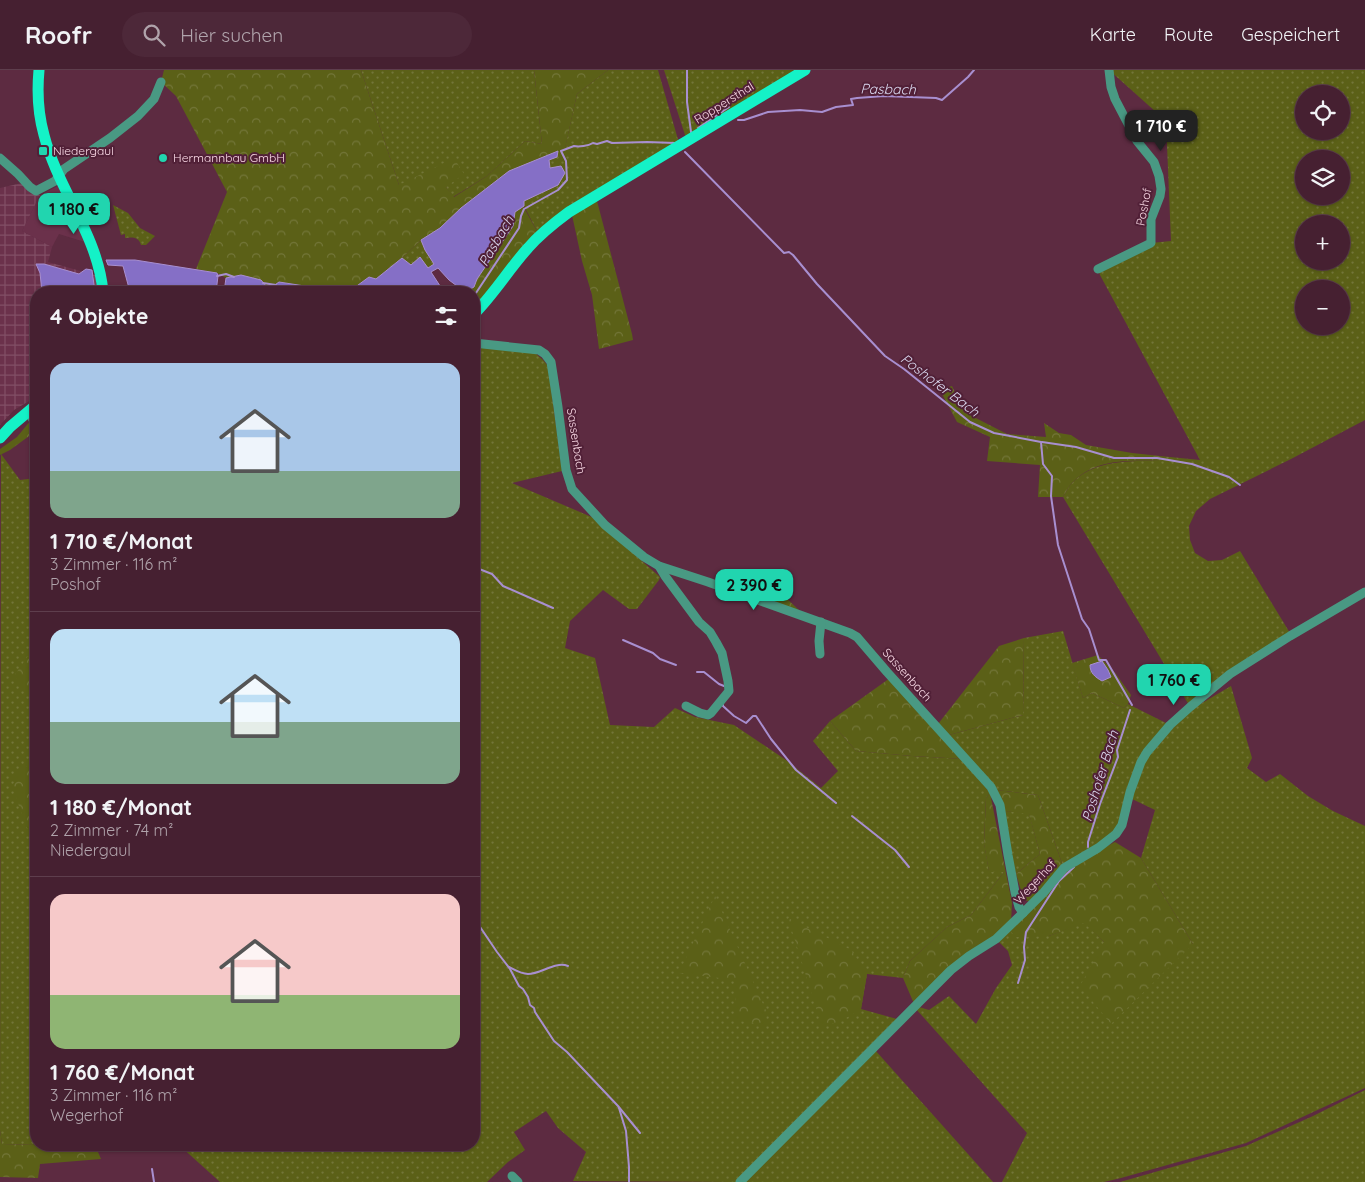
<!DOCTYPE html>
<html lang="de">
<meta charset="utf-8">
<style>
body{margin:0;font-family:Quicksand,sans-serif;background:#4d2839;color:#f1f3f6;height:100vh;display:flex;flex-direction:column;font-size:19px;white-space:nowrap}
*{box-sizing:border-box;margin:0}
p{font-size:16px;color:#b0a3ab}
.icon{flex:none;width:28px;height:28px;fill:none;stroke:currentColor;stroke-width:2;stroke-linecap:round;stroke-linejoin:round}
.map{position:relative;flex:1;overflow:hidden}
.details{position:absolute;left:30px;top:216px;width:450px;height:865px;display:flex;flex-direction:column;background:#462031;border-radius:20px;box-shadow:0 1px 4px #0004,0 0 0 1px #5e3e4d}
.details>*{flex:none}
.controls{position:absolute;left:1295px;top:15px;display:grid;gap:10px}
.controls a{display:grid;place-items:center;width:55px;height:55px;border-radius:50%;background:#462031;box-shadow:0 1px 4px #0004,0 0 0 1px #5e3e4d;font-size:25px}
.price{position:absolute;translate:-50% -42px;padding:0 11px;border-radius:10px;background:#21d5af;color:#111;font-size:16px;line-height:32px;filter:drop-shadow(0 1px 2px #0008)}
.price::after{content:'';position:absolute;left:50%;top:30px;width:15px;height:11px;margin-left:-8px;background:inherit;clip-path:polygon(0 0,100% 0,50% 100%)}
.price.selected{background:#222;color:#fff}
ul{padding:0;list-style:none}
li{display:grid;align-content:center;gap:10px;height:265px;padding:0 20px}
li+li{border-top:1px solid #5e3e4d}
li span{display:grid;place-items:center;height:155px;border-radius:15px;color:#555}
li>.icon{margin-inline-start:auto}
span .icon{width:90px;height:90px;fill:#fffc;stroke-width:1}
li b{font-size:21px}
h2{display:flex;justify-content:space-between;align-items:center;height:60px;padding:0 20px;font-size:21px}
header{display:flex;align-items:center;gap:30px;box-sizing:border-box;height:70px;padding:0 25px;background:#462031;border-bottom:1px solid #5e3e4d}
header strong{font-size:24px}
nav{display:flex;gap:28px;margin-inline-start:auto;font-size:18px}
.search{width:350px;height:45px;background:#4d2839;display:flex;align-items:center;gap:12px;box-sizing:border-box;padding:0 18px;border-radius:28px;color:#b0a3ab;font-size:19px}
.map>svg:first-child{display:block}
.built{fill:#6b314b}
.industrial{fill:url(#industrial-grid)}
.grass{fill:url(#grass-dots);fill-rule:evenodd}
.forest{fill:url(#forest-crowns)}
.water{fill:#856fc6;stroke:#a88fd0}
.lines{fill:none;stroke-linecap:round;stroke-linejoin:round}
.stream{stroke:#a88fd0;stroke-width:2}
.minor{stroke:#499983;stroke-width:9}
.major{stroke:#14f2c7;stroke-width:11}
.poi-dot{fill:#21d5af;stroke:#512037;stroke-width:2}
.labels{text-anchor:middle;stroke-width:4;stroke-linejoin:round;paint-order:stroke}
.street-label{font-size:12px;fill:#fbdbe7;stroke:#512037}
.poi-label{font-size:12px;fill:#fbdbe7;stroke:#512037;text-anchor:start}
.water-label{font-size:14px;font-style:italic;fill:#d9d6ed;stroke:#512037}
</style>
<header>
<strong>Roofr</strong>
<div class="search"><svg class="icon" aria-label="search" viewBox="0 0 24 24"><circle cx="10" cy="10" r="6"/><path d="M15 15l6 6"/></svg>Hier suchen</div>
<nav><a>Karte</a><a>Route</a><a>Gespeichert</a></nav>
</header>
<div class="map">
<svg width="1365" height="1112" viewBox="0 0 1365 1112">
<defs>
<pattern id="industrial-grid" width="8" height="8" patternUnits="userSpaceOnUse" patternTransform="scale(1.25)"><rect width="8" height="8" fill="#6b314b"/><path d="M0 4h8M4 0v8" fill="none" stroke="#814e65"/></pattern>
<pattern id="grass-dots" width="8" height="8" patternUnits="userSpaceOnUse" patternTransform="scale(1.25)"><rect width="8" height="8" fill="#5b6017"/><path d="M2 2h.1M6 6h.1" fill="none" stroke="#737639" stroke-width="1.8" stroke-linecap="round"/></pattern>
<pattern id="forest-crowns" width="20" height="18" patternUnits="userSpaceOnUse" patternTransform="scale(1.25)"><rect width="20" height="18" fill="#5b6017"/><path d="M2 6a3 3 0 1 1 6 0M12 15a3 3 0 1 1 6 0" fill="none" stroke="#737639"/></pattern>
</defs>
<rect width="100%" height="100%" fill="#5d2b41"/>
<path class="built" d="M58,116L85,172L59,164L52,177L22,161L40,125Z"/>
<path class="industrial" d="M22,113L32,121L40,125L22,161L52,177L48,192L95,205L98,222H36V327L14,340L0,355V118Z"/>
<g class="grass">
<path d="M361,0H534L542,74L525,71L487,106L453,127L446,117L399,115Z"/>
<path d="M608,0H658L679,73L538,163L524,136L523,131L558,115L550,98L549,90L557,87L558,81L564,82L577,24Z"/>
<path d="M664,0H796L686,68Z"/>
<path d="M1109,0H1365V350L1291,389L1210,429L1196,441L1189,456L1190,470L1195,483L1208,491L1222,490L1240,481L1290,563L1189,635L1063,427C1066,422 1069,415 1074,411C1097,389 1131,391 1161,391L1160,386L1200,390L1100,205L1098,199L1151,173L1171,171L1166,51ZM1304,24H1341V61H1304ZM1304,89H1341V126H1304ZM1304,154H1341V191H1304ZM1304,219H1341V256H1304Z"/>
<path d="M113,135L128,143L140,158L155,166L146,175H141C139,167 132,167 125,168V164L121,165Z"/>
<path d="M421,170L425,180L434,194L428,198L411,195L402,188Z"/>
<path d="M474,276L535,283L543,290L548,296L562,401L512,413L594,448L602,456L660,507L659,510L637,539H629L603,520L570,551L565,578L595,588L610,655L654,657L675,638L695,647L734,655L786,690L821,718L838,701L813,671L830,651L856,681L912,686L964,689L990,723L986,728L984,773L989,801L1004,802L971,845L947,857L910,891L903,908L867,904L861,939L897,949L736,1112L573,1111L586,1082L558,1058L546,1041L514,1062L525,1080L508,1092L487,1112H220L179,1075H474Z"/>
<path d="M1,384L20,410L36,408V1075H75L70,1076L2,1074L0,1060Z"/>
<path d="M1063,561L1083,628L1092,623L1124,638L1128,634L1168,654L1152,672L1121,753L1110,767L1063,796L1038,725L996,720L949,665L1023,645L1024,568Z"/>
<path d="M1231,616L1252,688L1247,698L1266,712L1280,704L1308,726L1333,741L1365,756V1018L1246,1073L1121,1108L1104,1112H1002L1027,1063L916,939L919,937L929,940L949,926L976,954L996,918L1012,895L1008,881L996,869L1010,860L1049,866L1084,852L1104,872L1193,874L1141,788L1155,740L1130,728L1136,709L1152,679L1192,639Z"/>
<path d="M1005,741L1029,743L1040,784L1016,804L1010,779Z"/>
<path d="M875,980L993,1112H744Z"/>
<path d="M1365,1020V1112H1120L1246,1076L1313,1046Z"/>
</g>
<g class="forest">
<path d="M164,0H361L399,115L454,88L464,104L446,117L454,127L487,106L525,71L542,74L534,0H608L577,24L564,83L558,82L509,101L461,138L440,158L421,170L402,188L376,209L369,207L354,218L340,220L332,216L324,219L279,212L272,217H267L261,210L241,205L226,208L217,203L196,199L227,122L176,26L161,12Z"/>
<path d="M597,131L632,264L633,270L599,279L592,225L582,191L572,145Z"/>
<path d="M523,136L538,163L474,237V222H466L474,217L477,209L513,156L515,142Z"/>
<path d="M952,316L964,342L1007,364L1046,367L1044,353L1059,363L1071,365L1086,375L1132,383L1160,386L1161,391C1130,391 1098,388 1074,411C1069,415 1066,422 1063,427H1038L1040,395L987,391L990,367L957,352L940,320Z"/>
<path d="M31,350L36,361L10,380L0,385V379L17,367Z"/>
<path d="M761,510L768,511L801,542L746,522Z"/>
<path d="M1024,568L1023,645L949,665L938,654L999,576Z"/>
<path d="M1098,585L1116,604L1131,625L1128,634L1124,638L1092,623L1083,628L1072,593Z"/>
<path d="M28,586L36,592V631L14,606Z"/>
<path d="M890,608L964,689L912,686L856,681L830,651Z"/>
<path d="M36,689V773L26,756L13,719L15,706Z"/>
<path d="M996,720L1038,725L1063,796L1032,832L1024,830L1016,804L1040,784L1029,744L1005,741Z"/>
<path d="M990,723L1012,833L1011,852L969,886L915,936L903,908L910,891L947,857L971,845L1004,802H989L984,774L986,728Z"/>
<path d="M1115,772L1141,788L1193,874L1111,954L1080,916L1104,872L1084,853L1049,866L1015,867L1010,860L1062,804L1084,788Z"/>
<path d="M715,826L767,943L765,955L735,950L736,910L679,903Z"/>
<path d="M788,848L851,880L867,904L861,939L841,951L822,957Z"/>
<path d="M0,1060L2,1074L70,1076L95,1075L101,1089L40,1094L38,1108L0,1107Z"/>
</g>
<g class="water">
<path d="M558,81L557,87L549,90L550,98L561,96L565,103L558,115L524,131V136L515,142L513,156L477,209L474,217L465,222L449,210L438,198L431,202L444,222H353L354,218L369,207L376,209L402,188L411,195L420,187L428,198L434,194L425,180L421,170L440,158L461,138L509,101Z"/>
<path d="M106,190H135L217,203L218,206L216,222H130L123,196L108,195Z"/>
<path d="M36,194H44L79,204L86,199L92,200L95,222H42L40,203Z"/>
<path d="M241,205L261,210L267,217L266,222H224L226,208Z"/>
<path d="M279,212L324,219L332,216L340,220L341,222H273L272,217Z"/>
<path d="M1102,591L1108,600L1111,607L1102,611C1095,607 1090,603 1090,595Z"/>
</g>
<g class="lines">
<g class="stream">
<path d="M687,0V32L691,62"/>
<path d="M738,50H744L768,42L800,40L822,42L836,37L853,35L851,29L857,28L884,26L936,28L942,30L968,7L974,0"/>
<path d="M698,58L729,37"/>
<path d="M685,82L784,183L789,182L793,185L817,214L885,286L904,299L970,352L994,363L1041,372L1043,394L1052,406L1051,426L1058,475L1082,549L1089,559L1099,590H1106L1132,635"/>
<path d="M217,206L226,204L234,207"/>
<path d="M263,213L276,215"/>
<path d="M474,226L519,158L521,146L524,139L558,120L567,110L566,91L561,81L574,76C579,77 588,76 593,73L597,74L607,71L612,73L647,72L675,73"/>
<path d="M1042,372L1076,377L1114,388H1157L1192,394L1229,407L1240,415"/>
<path d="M474,497L492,504L503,516L553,538"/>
<path d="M623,570L653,583L660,589L676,595"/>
<path d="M697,602H704L719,614L724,616"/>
<path d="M723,635V636L734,646L746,653L753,646H756L771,669L796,700L836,733"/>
<path d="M852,746L895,780L909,797"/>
<path d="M1088,777V772L1100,734L1118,687L1117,680L1130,640"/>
<path d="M474,848L497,882L510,899L519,916L523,919L528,927L530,935L534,938L535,942L554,971L567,982L618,1036L640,1063"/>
<path d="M509,897C515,900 521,904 528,904C541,904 555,891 568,896"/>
<path d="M1018,913L1025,890L1024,877L1026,862L1059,811L1074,797"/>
<path d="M619,1038L626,1061L629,1097V1112"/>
<path d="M152,1099L154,1112"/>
</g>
<g class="minor">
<path d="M0,88L18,104L30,117L36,121L55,111L64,99L110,68L138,46L154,29L161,12"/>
<path d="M1098,199L1151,173V149L1160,126L1161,119L1159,106L1154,92L1137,71L1115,29L1111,17L1109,0"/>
<path d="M474,273L539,280L545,284L551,292L558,337L566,400L572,419L605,455L644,487L659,496L708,512L850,563L857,567L887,602L991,717L1000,735L1008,785L1015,822L1019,837L1023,843"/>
<path d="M28,341L36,355"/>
<path d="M659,496L665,506L699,552L710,562L716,572L722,583L728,611L729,621L711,643L708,645L700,643L686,636"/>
<path d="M820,584L819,571L821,552"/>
<path d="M512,1106L518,1112"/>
<path d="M740,1112L951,900L969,886L996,869L1023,843L1044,822L1064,798L1098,778L1116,764L1122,755L1130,722L1141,692L1147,682L1170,655L1190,637L1230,604L1290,566L1365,522"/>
</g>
<g class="major">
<path d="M39,0C37,22 38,44 44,65C58,120 98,165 103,222"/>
<path d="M474,244C494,224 509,199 528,178C540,164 554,153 569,142L805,0"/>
<path d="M0,368L10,357L36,335"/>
</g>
</g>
<g class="poi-dot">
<rect x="38" y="76" width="10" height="10" rx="2.5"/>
<circle cx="163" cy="88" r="5"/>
</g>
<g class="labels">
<g class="street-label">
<text transform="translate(724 33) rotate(-32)" y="4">Roppersthal</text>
<text transform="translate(1144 137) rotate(-79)" y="4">Poshof</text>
<text transform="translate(576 371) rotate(81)" y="4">Sassenbach</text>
<text transform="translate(907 605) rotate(48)" y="4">Sassenbach</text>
<text transform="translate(1035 812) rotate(-47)" y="4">Wegerhof</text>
</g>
<g class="poi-label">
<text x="53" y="85">Niedergaul</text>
<text x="173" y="92">Hermannbau GmbH</text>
</g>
<g class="water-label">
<text transform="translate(888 19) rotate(1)" y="5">Pasbach</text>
<text transform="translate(496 171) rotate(-60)" y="5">Pasbach</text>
<text transform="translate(940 315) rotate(37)" y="5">Poshofer Bach</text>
<text transform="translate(1100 706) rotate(-73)" y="5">Poshofer Bach</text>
</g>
</g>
</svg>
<div class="controls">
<a><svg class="icon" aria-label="locate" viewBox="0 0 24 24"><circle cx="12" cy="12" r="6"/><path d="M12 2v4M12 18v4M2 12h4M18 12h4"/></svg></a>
<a><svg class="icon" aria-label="layers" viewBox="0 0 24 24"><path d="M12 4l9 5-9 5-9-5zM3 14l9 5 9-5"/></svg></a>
<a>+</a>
<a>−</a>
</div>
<b class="price selected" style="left:1161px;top:82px">1 710 €</b>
<b class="price" style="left:74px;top:165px">1 180 €</b>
<b class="price" style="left:754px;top:541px">2 390 €</b>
<b class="price" style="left:1174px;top:636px">1 760 €</b>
<section class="details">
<h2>4 Objekte<svg class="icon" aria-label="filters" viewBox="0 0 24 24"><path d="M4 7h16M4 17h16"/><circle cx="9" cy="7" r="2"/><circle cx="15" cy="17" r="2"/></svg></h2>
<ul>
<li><span style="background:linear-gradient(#a9c7e8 70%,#7fa58c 0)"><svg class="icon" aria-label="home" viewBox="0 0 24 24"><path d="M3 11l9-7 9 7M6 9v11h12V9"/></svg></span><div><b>1 710 €/Monat</b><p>3 Zimmer · 116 m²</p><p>Poshof</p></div></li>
<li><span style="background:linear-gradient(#bfe0f5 60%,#7fa58c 0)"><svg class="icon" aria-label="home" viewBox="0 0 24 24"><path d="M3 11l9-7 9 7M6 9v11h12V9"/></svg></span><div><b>1 180 €/Monat</b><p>2 Zimmer · 74 m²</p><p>Niedergaul</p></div></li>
<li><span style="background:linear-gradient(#f6c9c9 65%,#8fb573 0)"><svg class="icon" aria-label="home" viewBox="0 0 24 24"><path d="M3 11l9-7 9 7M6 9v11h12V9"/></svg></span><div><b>1 760 €/Monat</b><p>3 Zimmer · 116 m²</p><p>Wegerhof</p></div></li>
</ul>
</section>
</div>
